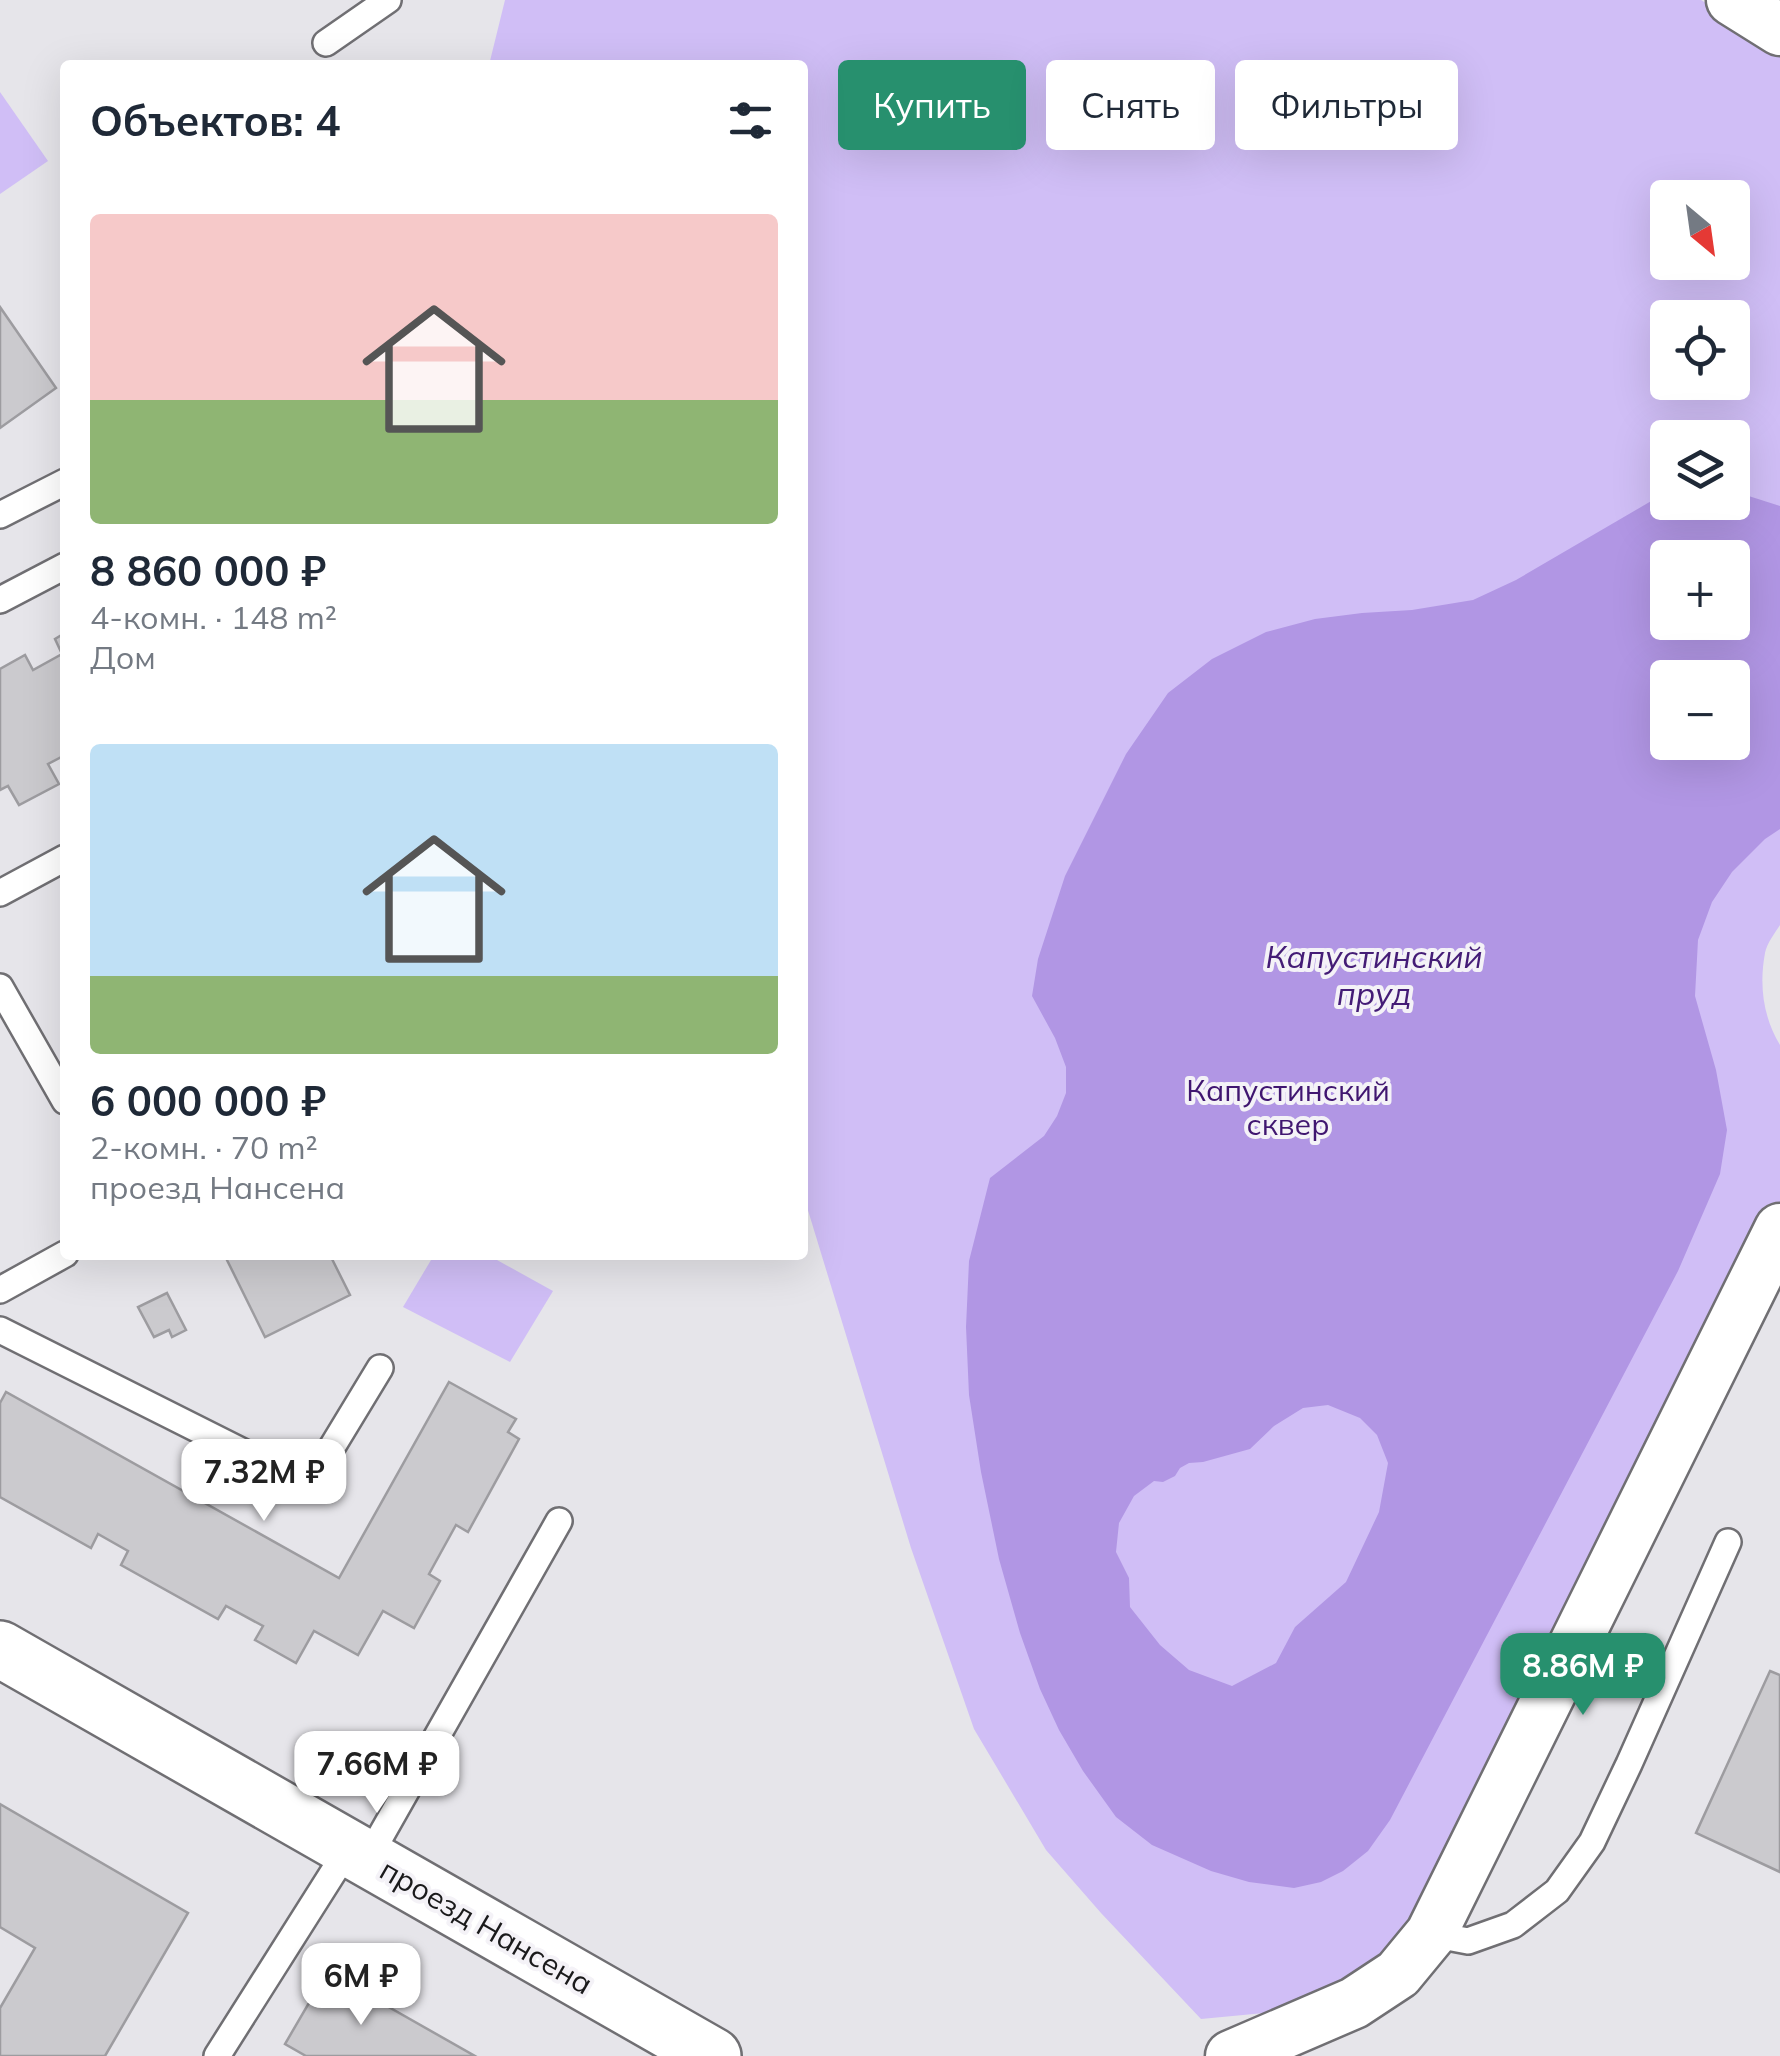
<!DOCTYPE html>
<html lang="ru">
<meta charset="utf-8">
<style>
body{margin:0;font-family:Mulish,sans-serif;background:#f6f6f7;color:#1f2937;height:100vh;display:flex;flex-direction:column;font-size:38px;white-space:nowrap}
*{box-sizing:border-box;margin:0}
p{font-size:32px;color:#747a83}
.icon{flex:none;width:55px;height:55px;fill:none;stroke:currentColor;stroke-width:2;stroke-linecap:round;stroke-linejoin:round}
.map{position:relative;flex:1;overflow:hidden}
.details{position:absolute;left:60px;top:60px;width:748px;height:1200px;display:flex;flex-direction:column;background:#fff;border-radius:10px;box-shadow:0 10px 40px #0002}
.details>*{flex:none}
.hud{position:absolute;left:838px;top:60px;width:792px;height:90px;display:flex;gap:20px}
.needle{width:65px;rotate:151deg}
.tools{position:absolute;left:1650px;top:180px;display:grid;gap:20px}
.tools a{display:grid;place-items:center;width:100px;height:100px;border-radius:10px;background:#fff;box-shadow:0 10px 40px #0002;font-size:50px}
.price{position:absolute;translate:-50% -85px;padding:0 22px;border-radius:20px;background:#fff;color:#222;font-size:32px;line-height:65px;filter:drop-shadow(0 2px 5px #0008)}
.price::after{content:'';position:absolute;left:50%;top:60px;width:30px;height:22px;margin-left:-15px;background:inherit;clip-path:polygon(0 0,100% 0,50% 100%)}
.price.on{background:#27906e;color:#fff}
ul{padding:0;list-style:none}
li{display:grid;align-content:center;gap:20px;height:530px;padding:0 30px}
li span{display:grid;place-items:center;height:310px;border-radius:10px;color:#555}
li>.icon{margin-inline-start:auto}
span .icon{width:180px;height:180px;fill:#fffc;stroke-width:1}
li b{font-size:42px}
h2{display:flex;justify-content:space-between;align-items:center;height:120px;padding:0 30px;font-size:42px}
.tag{padding:0 35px;border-radius:10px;background:#fff;box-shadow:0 10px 40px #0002;font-size:35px;line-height:90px}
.tag.on{background:#27906e;color:#fff}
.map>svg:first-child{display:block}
.green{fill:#d0bef6;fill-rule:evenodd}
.water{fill:#b196e4;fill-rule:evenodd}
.building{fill:#cbcace;stroke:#9d9ca0;stroke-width:2.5}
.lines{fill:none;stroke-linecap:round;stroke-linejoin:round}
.lane-casing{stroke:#706f73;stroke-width:30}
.street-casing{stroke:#706f73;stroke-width:55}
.secondary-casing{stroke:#706f73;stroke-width:60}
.lane{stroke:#fff;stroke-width:25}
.street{stroke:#fff;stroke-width:50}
.secondary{stroke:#fff;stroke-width:55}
.labels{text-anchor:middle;stroke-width:8;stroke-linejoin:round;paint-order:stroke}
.park-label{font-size:30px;fill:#401670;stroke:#f4f2f7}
.street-label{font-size:30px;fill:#1a1a1b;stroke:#f4f2f7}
.water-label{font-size:32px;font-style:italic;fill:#441c76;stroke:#f4f2f7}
</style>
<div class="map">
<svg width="1780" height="2056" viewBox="0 0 1780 2056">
<rect width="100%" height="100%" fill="#e6e5ea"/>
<g class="green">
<path d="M505,0H1701L1780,49V925C1775,933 1767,943 1765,953C1759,985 1763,1017 1780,1045V1202L1760,1250L1421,1925L1377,1971L1276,2012L1201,2019L1101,1913L1046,1850L974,1729L911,1548L803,1194L802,65H489ZM1668,198H1732V262H1668ZM1668,318H1732V382H1668ZM1668,438H1732V502H1668ZM1668,558H1732V622H1668ZM1668,678H1732V742H1668Z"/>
<path d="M0,92L48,161L0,194Z"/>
<path d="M434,1255H488L553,1291L510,1362L403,1307Z"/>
</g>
<path class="water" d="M1733,491L1780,506V829L1765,839L1732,872L1712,902L1698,940L1695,996L1716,1070L1727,1130L1720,1174L1678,1271L1390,1820L1368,1851L1343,1871L1321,1882L1294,1888L1249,1882L1211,1871L1152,1845L1116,1817L1083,1771L1059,1730L1040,1689L1020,1633L999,1559L981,1472L969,1395L966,1327L969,1261L990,1178L1044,1136L1057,1116L1066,1093V1067L1055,1038L1032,996L1038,959L1065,876L1126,754L1168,693L1212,659L1266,632L1315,619L1362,613L1412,610L1473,600L1516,580L1653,500L1667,496L1668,502H1732ZM1668,558H1732V622H1668ZM1668,678H1732V742H1668ZM1328,1405L1360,1418L1377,1435L1388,1463L1379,1512L1346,1582L1295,1627L1276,1663L1232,1686L1189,1670L1160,1645L1130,1607L1129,1578L1116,1552L1119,1523L1134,1496L1154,1481L1163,1482L1175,1476L1180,1468L1189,1463L1203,1462L1250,1449L1274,1426L1303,1408Z"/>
<g class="building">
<path d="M0,307L56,388L0,428Z"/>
<path d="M65,633V755L48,764L59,784L19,805L8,786L0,790V669L25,655L33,670L62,654L55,639Z"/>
<path d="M232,1255H330L350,1295L265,1337L226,1258Z"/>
<path d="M167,1293L186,1330L172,1337L169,1330L154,1337L138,1307Z"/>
<path d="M449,1382L516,1419L508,1432L519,1439L468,1532L456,1525L429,1574L440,1581L414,1628L383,1611L358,1655L314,1631L296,1663L255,1640L263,1626L226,1606L218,1619L121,1565L128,1551L98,1534L91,1548L0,1497V1403L6,1392L339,1578Z"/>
<path d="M1770,1671L1780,1675V1872L1696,1833Z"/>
<path d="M0,1804L188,1913L105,2056H0V2008L35,1948L0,1927Z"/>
<path d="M327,1972L475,2056H306L285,2044Z"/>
</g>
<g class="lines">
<defs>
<g id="lane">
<path d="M326,43L388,0"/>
<path d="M0,515L65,482"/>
<path d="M0,600L65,566"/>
<path d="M0,893L65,858"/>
<path d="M0,987L65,1101"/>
<path d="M0,1290L65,1254"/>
<path d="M0,1330L309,1485L380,1368"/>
<path d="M367,1860L559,1521"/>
<path d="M1431,1934L1468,1941L1513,1925L1557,1891L1592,1842L1629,1764L1728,1542"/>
<path d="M217,2056L348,1849"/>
</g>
<g id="street">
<path d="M1732,0L1780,30"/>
<path d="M1231,2056L1354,2003L1398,1974L1431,1934L1780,1229"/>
</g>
<path id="secondary" d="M0,1649L713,2056"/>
</defs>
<use href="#lane" class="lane-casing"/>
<use href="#street" class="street-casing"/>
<use href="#secondary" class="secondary-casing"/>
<use href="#lane" class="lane"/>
<use href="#street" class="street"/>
<use href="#secondary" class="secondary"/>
</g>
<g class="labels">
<g class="park-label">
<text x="1288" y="1101">Капустинский<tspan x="1288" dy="34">сквер</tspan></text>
</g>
<g class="street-label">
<text transform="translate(486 1927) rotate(30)" y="10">проезд Нансена</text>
</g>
<g class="water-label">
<text x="1374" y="968">Капустинский<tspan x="1374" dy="37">пруд</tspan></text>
</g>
</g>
</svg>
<div class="tools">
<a><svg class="needle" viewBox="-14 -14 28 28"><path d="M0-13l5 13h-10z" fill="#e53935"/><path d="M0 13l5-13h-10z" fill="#747a83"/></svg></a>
<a><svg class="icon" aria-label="locate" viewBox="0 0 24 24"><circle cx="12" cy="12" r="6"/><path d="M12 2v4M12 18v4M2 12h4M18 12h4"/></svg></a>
<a><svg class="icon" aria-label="layers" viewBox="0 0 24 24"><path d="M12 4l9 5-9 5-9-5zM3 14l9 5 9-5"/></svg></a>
<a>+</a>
<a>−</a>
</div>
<b class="price" style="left:264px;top:1524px">7.32M ₽</b>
<b class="price on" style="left:1583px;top:1718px">8.86M ₽</b>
<b class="price" style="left:377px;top:1816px">7.66M ₽</b>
<b class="price" style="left:361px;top:2028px">6M ₽</b>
<div class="hud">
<a class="tag on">Купить</a>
<a class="tag">Снять</a>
<a class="tag">Фильтры</a>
</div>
<section class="details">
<h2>Объектов: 4<svg class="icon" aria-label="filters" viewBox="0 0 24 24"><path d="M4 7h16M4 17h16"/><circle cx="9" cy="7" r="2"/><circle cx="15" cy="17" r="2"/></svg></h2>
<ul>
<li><span style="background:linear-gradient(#f6c9c9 60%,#8fb573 0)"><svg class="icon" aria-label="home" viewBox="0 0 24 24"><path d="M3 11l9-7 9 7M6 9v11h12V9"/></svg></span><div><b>8 860 000 ₽</b><p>4-комн. · 148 m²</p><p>Дом</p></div></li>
<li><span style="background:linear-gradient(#bfe0f5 75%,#8fb573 0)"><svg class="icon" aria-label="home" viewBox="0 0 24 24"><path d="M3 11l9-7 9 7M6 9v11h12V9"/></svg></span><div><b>6 000 000 ₽</b><p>2-комн. · 70 m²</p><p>проезд Нансена</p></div></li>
</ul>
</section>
</div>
